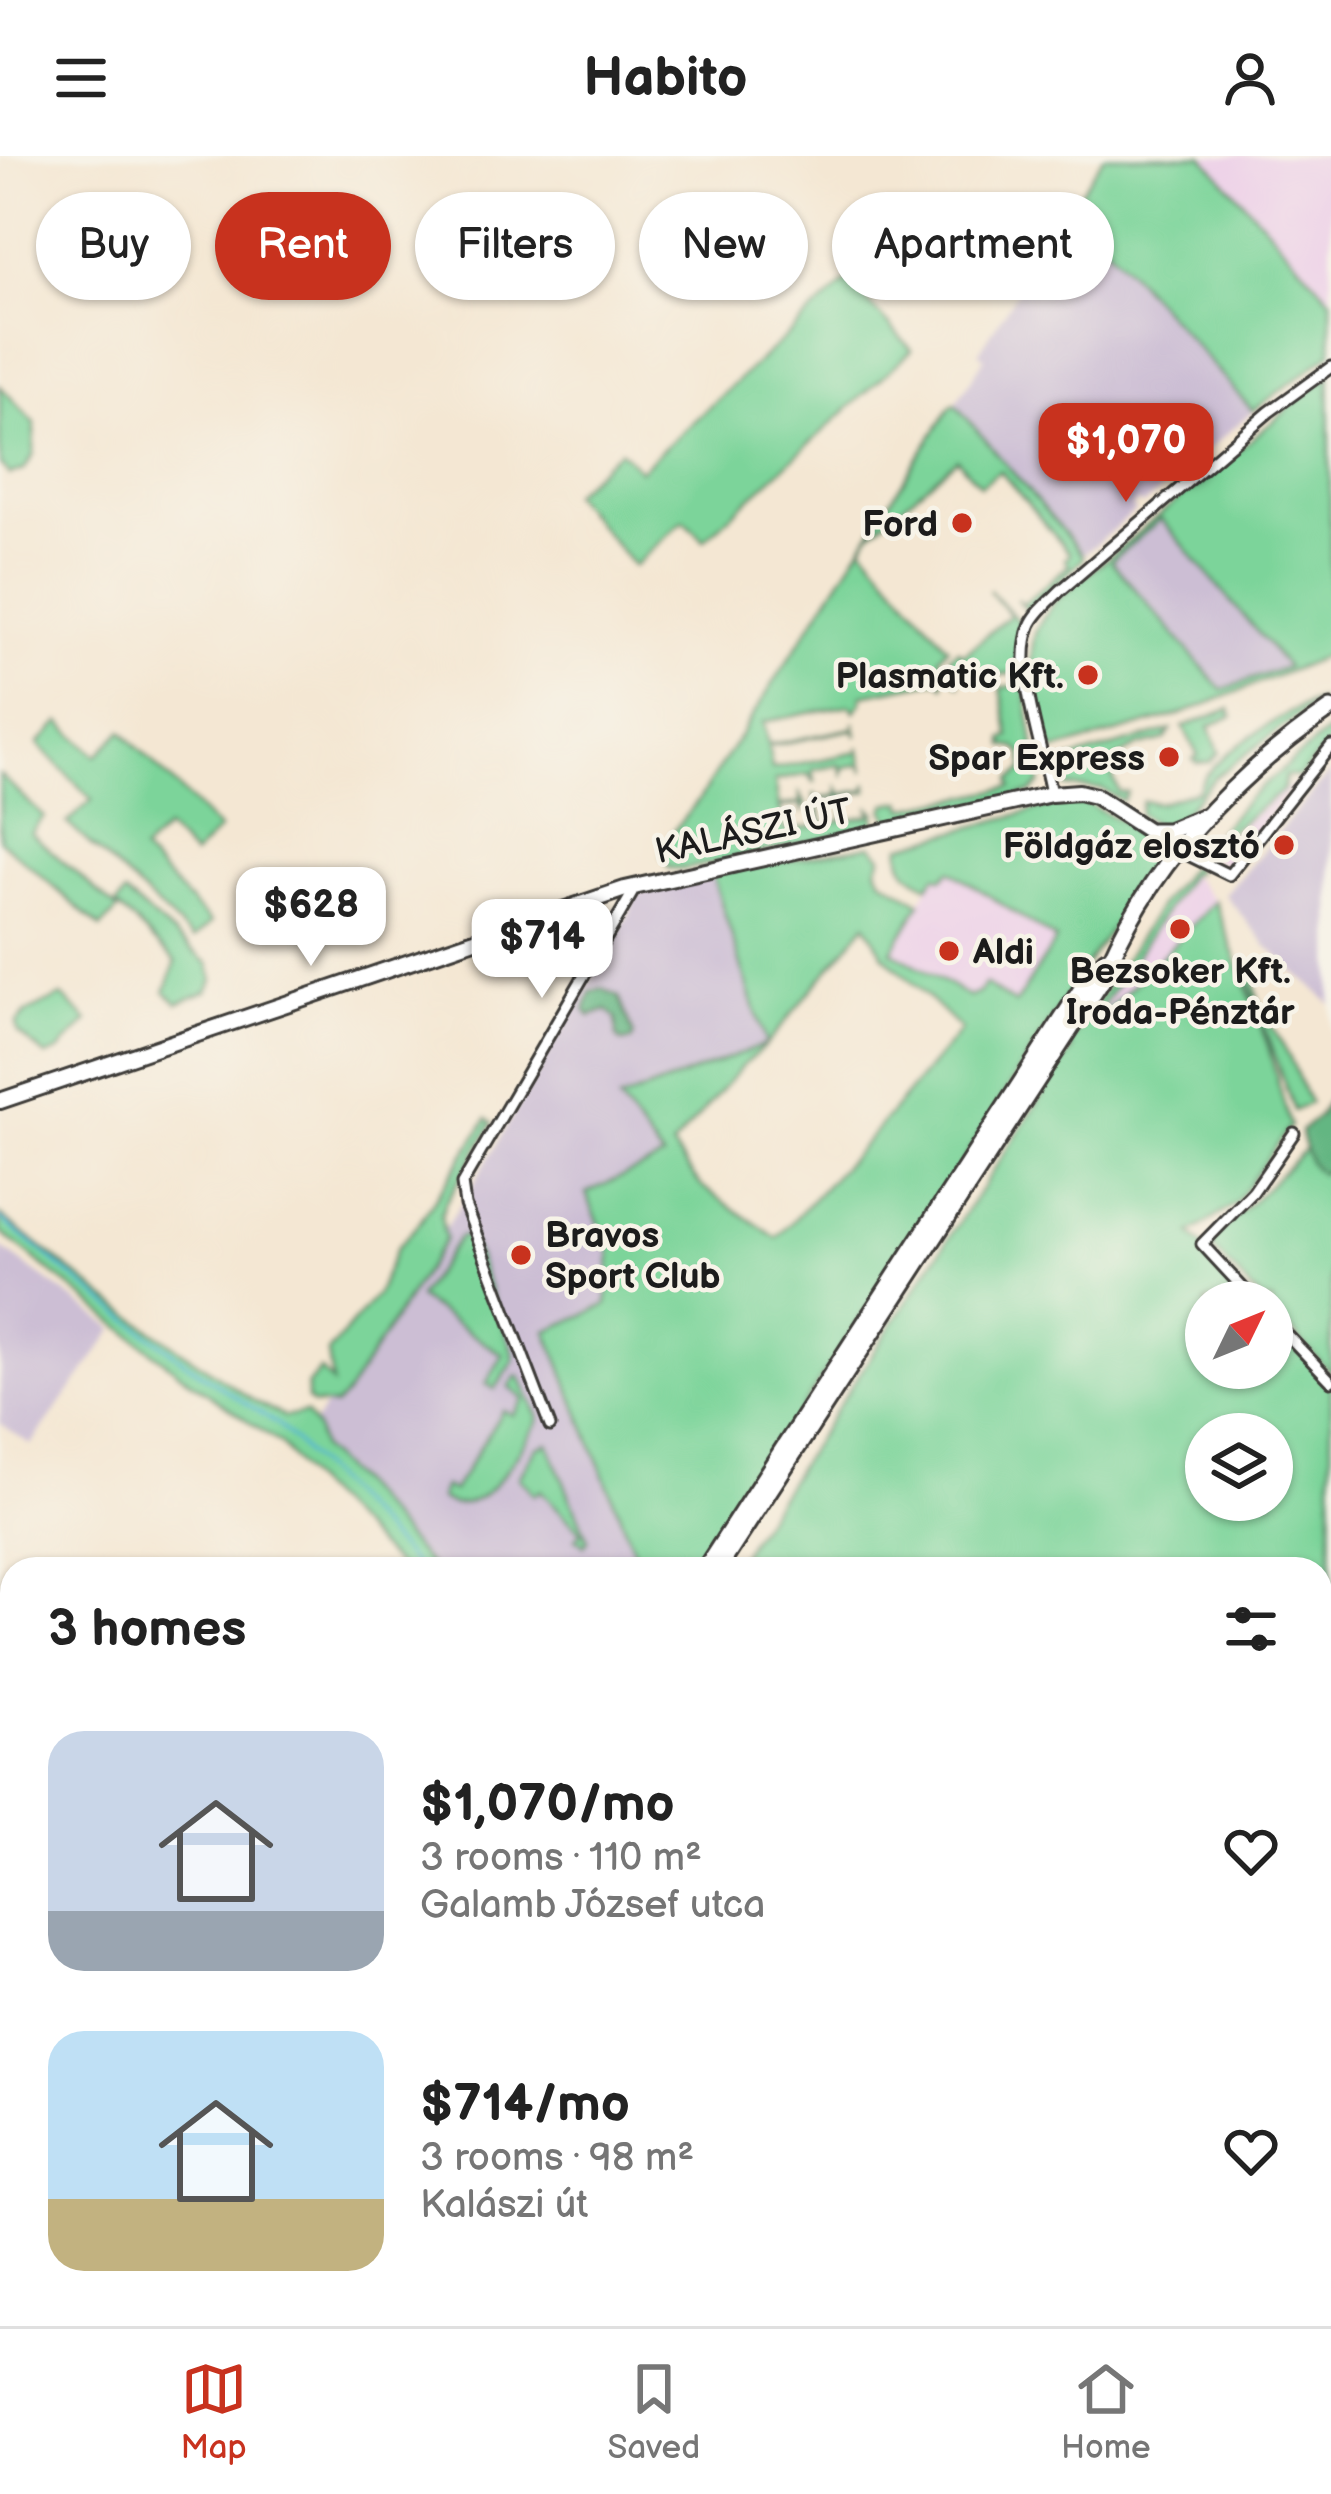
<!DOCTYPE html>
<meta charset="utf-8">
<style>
body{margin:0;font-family:"Balsamiq Sans",sans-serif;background:#f2f2f2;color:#222;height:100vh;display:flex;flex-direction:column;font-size:45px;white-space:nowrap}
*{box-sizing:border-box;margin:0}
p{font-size:39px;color:#767676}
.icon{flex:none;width:66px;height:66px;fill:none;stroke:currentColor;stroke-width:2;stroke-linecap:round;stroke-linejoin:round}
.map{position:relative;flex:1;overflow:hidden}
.panel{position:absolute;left:0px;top:1401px;width:1332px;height:771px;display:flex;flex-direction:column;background:#fff;border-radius:36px 36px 0 0;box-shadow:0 3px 9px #0004}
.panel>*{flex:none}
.hud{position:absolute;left:36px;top:36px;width:1260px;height:108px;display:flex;gap:24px}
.needle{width:78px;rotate:47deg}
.fabs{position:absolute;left:1185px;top:1125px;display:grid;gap:24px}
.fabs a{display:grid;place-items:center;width:108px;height:108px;border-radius:50%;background:#fff;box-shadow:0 3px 9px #0004;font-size:60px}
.price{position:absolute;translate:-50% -102px;padding:0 27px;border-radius:24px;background:#fff;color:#222;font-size:39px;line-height:78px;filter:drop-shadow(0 3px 6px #0008)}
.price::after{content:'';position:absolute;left:50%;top:72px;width:36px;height:27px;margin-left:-18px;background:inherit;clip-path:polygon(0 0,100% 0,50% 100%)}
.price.active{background:#c8321e;color:#fff}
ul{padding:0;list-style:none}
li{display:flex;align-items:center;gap:36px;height:300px;padding:0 48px}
li span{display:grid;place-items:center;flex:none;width:336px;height:240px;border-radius:36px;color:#555}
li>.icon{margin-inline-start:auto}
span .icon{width:144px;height:144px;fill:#fffc;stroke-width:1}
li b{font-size:51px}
h2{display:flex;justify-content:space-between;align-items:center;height:144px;padding:0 48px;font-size:51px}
.tag{padding:0 42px;border-radius:54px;background:#fff;box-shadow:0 3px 9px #0004;font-size:42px;line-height:108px}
.tag.active{background:#c8321e;color:#fff}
header{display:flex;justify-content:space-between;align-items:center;height:156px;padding:0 48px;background:#fff;font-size:54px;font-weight:800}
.tabs{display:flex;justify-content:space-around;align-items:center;height:168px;border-top:3px solid #e0e0e0;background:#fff;font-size:33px;color:#767676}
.tabs a{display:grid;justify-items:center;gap:6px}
.tabs .active{color:#c8321e}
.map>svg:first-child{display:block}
.built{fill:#edd0e8}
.industrial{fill:#ccbed4}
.green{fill:#7bd49a;stroke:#4c785b;stroke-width:3;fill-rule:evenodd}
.forest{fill:#64b682;stroke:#40694f;stroke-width:3}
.water{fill:#55b5d3;stroke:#386878;stroke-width:3}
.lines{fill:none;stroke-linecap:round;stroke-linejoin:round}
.stream{stroke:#55b5d3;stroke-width:3}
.minor-casing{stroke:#3c3a37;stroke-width:15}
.secondary-casing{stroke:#3c3a37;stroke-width:20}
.primary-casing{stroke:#3c3a37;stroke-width:21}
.minor{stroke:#fff;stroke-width:9}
.secondary{stroke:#fff;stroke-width:14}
.primary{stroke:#fff;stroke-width:15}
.poi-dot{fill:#c8321e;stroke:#f7f3e8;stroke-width:4.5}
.labels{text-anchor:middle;stroke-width:9;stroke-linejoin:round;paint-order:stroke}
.poi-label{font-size:36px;font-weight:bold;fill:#1c1c1c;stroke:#f7f3e8;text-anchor:end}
.street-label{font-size:36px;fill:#1c1c1c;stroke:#f7f3e8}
</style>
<header><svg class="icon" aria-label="menu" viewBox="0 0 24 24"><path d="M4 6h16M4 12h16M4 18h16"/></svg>Habito<svg class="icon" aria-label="person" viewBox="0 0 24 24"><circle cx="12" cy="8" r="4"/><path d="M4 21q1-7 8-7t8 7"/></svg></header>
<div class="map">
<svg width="1331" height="2170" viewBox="0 0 1331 2170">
<rect width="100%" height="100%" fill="#f7f3e8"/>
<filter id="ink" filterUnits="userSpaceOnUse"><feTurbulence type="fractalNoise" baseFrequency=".00833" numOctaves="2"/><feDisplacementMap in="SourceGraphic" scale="24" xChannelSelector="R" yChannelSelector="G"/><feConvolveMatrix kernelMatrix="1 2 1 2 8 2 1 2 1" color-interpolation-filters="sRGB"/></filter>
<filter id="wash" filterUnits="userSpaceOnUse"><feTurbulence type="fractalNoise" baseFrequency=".004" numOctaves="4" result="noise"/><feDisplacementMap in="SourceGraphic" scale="48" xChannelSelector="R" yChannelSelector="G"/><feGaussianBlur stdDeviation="2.7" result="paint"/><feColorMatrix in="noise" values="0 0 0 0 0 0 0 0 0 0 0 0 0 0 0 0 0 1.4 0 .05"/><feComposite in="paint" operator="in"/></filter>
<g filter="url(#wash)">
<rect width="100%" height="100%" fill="#f4e7d3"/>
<g class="built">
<path d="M1203,0H1331V143Z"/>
<path d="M1299,623L1227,710L1212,702L1244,667Z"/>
<path d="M949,714L1057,784L1015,848L979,837L969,841L892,795L936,718L944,719Z"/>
<path d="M1191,719L1215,745L1089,872Z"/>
</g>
<g class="industrial">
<path d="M1071,50L1253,255L1143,349L1138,346L1132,351L1135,355L1083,399L955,248L985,202L979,196Z"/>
<path d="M1161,362L1287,510L1221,535L1111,404Z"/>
<path d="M1331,615V848L1266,789L1225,739Z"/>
<path d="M712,718L766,889L620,945L664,1002L611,1096L607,1149L547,1175L641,1413H430L301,1286L469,1036L630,756L635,740L653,731Z"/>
<path d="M0,1091L115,1173L31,1289L0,1267Z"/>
</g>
<g class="green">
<path d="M1104,0H1203L1331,143V197L1253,255L1071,50Z"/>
<path d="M848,124L912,194L704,384L684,364L634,410L571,338L620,294L640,314Z"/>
<path d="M1329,219L1331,498L1182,558L1054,595C1035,569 1025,503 1037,472C1041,464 1048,455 1053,447ZM1161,363L1286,510V511L1222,534L1111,405Z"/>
<path d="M0,230L35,267L34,298L24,314L10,319L0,308Z"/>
<path d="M955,248L1083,399L1082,404L1027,455L1017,443L1023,448L1069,409L1065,403L1070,398L1000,315L980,329L957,303L868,379L863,390L948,491L940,501L944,530L940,524L862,539V546L855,555L850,549L763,566L768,589L855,572L854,566L857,580L855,573L768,590L772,613L859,596V590L864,615L862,608L845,611L843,618L840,609L813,614L815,627L809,618L775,625L779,651L800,647V639L806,649L802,655L801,648L780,652L784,675L820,669L814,637L818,643L838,639V632L842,638L866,634L867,627L868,635L843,640V647L839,641L818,646L823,668L843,664V657L847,664L871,659L870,652L875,656L874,671L686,713L669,712L662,700L671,678L700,642L951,250Z"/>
<path d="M989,434L1024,471L1018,513V502L1015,506L1019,529L1026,535L1040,628L1031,637L890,666L884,653L887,648L903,645L905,652L1012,631L1011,624L1025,613L1023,598L1016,592L1005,590L1004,583L1010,581L1001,532L1017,529L1015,517L998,520L996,514L959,520V528L955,525L950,500L958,494L963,499L1010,459Z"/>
<path d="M1321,543L1215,621L1173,668L1156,669L1139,658L1142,645L1159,647L1198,634C1207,603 1289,552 1321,543Z"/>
<path d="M1230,553L1233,560L1209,570L1219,596L1209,606L1197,607L1193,603L1198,600L1183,571Z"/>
<path d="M61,566L96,600L122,575L219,674L193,700L166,673L142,696L211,767L193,783L67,667L92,644L38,588Z"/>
<path d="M1331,573V585L1299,621L1285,620L1283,634L1218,684L1206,701L1200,696L1248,642Z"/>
<path d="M1171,574L1165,584L1139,590L1114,603L1118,616L1112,619L1119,636H1127L1122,645L1102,633L1067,631L1057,624L1055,617L1065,605Z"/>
<path d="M0,619L44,661L31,677L118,754L101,772L0,684Z"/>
<path d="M1085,647L1125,667L1154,690V712L1095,795L961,1008L697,1413H641L547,1175L607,1149L611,1096L586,1037L663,1002L619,945L766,888L712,718L871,689L882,700L877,712L882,723L921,747L892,795L969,841L979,837L985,828L1015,848L1056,784L950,714L942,722L936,719L928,730C910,720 898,712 901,690L1058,648ZM866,768L883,798L961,874L873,978L777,1082L701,1030L672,991L742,910L766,889Z"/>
<path d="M1191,709L1196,715L1189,719L1090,869L1145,818L1215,745L1268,890L1290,970L1235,1048L1191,1078L1253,1146H1206V1212H1272V1166L1331,1229V2170H699L692,2160H1320V1413H731L1073,893L1068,891L1161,747ZM1206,1278H1272V1344H1206Z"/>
<path d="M125,738L209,808L213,824L207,835L178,847L165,835L176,806L116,749Z"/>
<path d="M1244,814L1254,820C1254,852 1282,882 1294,911C1300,924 1301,934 1310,947L1294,955Z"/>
<path d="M62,840L88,865L59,895L46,900L18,877L16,868L26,857Z"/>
<path d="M487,963L493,967L445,1047L441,1060L445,1083L346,1239L335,1250L313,1248L307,1243V1230L320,1214L332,1227L328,1197L377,1138L396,1093L420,1066Z"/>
<path d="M1331,967V1217L1272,1155V1146H1263L1209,1088Z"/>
<path d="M0,1059L106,1142L251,1243L285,1261L306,1257L317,1274L321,1293L357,1327L433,1413H401L310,1325L281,1288L182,1219L0,1076Z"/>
<path d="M463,1080L471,1084L513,1196L514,1205L495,1233L486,1228L503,1199L418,1142L458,1082Z"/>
<path d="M516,1221H520L539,1262L537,1268C517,1296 481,1371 439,1342L444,1331L453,1335L503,1254L513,1259L524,1243L509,1231Z"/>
<path d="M548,1287L588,1384L584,1389L576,1382L581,1376L540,1334L534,1339L519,1321L537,1291Z"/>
<path d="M12,2066V2160H124L103,2170H47L45,2166L37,2170H0V2073Z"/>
</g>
<g class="forest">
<path d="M602,832L619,841L634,880L631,885L621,886L617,882L616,863L607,854L590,860L585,854L591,836Z"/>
<path d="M1331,939V1012L1320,1018L1309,1006L1300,975L1319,960Z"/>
</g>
<path class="water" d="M231,2160H651L658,2170H213Z"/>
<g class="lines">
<g class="stream">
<path d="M0,1062L86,1132L200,1217L279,1269L419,1413"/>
<path d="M1314,2160L1324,2167"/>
</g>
</g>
</g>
<g filter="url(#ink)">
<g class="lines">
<defs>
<g id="minor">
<path d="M1051,638C1043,592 1013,513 1030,470C1035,457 1050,445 1060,435L1269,256L1331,211"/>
<path d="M1178,694L1229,719L1331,590"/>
<path d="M1256,1146L1202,1088L1253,1036L1294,977"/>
<path d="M1272,1163L1331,1225"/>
<path d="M550,1270L465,1049L462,1028L637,729"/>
</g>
<path id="secondary" d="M0,945L625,733L1051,638L1079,636L1095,640L1178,694"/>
<g id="primary">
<path d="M1152,675H1168L1202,661"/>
<path d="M705,1413L1092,817L1106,803"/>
<path d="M718,1413L1101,826C1144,714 1233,620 1331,553"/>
<path d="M0,2049L12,2042"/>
<path d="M0,2061L12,2055"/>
</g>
</defs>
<use href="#minor" class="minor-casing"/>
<use href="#secondary" class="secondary-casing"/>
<use href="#primary" class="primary-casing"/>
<use href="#minor" class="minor"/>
<use href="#secondary" class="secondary"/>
<use href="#primary" class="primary"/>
</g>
</g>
<g class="poi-dot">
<circle cx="962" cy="367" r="12"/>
<circle cx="1088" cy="519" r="12"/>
<circle cx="1169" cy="601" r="12"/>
<circle cx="1284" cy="689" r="12"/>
<circle cx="1180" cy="773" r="12"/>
<circle cx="949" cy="795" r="12"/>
<circle cx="521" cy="1099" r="12"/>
</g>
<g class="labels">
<g class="poi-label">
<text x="938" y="380">Ford</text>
<text x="1064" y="532">Plasmatic Kft.</text>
<text x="1145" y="614">Spar Express</text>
<text x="1260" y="702">Földgáz elosztó</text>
<text x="973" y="808" text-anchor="start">Aldi</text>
<text x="1180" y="827" text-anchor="middle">Bezsoker Kft.<tspan x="1180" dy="41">Iroda-Pénztár</tspan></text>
<text x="545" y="1091" text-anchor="start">Bravos<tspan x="545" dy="41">Sport Club</tspan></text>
</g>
<g class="street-label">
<text transform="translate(753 674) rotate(-12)" y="13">KALÁSZI ÚT</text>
</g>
</g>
</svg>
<div class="fabs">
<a><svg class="needle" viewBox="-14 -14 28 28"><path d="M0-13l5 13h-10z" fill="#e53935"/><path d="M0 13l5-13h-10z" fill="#767676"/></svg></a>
<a><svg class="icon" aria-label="layers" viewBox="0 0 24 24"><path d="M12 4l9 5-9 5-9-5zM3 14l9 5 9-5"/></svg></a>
</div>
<b class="price active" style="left:1126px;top:349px">$1,070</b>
<b class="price" style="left:311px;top:813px">$628</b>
<b class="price" style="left:542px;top:845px">$714</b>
<div class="hud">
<a class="tag">Buy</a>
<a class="tag active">Rent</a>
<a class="tag">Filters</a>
<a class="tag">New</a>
<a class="tag">Apartment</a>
</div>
<section class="panel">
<h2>3 homes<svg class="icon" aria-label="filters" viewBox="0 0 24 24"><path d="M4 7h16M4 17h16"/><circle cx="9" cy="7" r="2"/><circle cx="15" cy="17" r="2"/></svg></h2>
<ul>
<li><span style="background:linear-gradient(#c9d6e8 75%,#9aa5b1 0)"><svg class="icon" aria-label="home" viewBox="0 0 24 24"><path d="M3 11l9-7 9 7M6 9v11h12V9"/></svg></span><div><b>$1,070/mo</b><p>3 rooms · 110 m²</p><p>Galamb József utca</p></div><svg class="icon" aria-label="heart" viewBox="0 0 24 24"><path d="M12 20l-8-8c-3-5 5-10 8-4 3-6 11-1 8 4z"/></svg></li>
<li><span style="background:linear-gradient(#bfe0f5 70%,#c2b280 0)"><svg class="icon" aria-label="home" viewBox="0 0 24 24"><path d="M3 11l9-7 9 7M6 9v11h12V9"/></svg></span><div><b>$714/mo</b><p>3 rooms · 98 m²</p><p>Kalászi út</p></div><svg class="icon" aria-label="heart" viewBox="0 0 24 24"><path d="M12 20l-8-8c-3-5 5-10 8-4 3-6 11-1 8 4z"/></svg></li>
</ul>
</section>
</div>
<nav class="tabs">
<a class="active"><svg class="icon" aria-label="map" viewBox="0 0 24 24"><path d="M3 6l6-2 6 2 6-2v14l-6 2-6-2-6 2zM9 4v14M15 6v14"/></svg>Map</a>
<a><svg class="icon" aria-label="saved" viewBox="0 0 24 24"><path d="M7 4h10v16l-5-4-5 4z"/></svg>Saved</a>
<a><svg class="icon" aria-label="home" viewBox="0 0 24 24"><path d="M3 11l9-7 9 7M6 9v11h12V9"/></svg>Home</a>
</nav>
